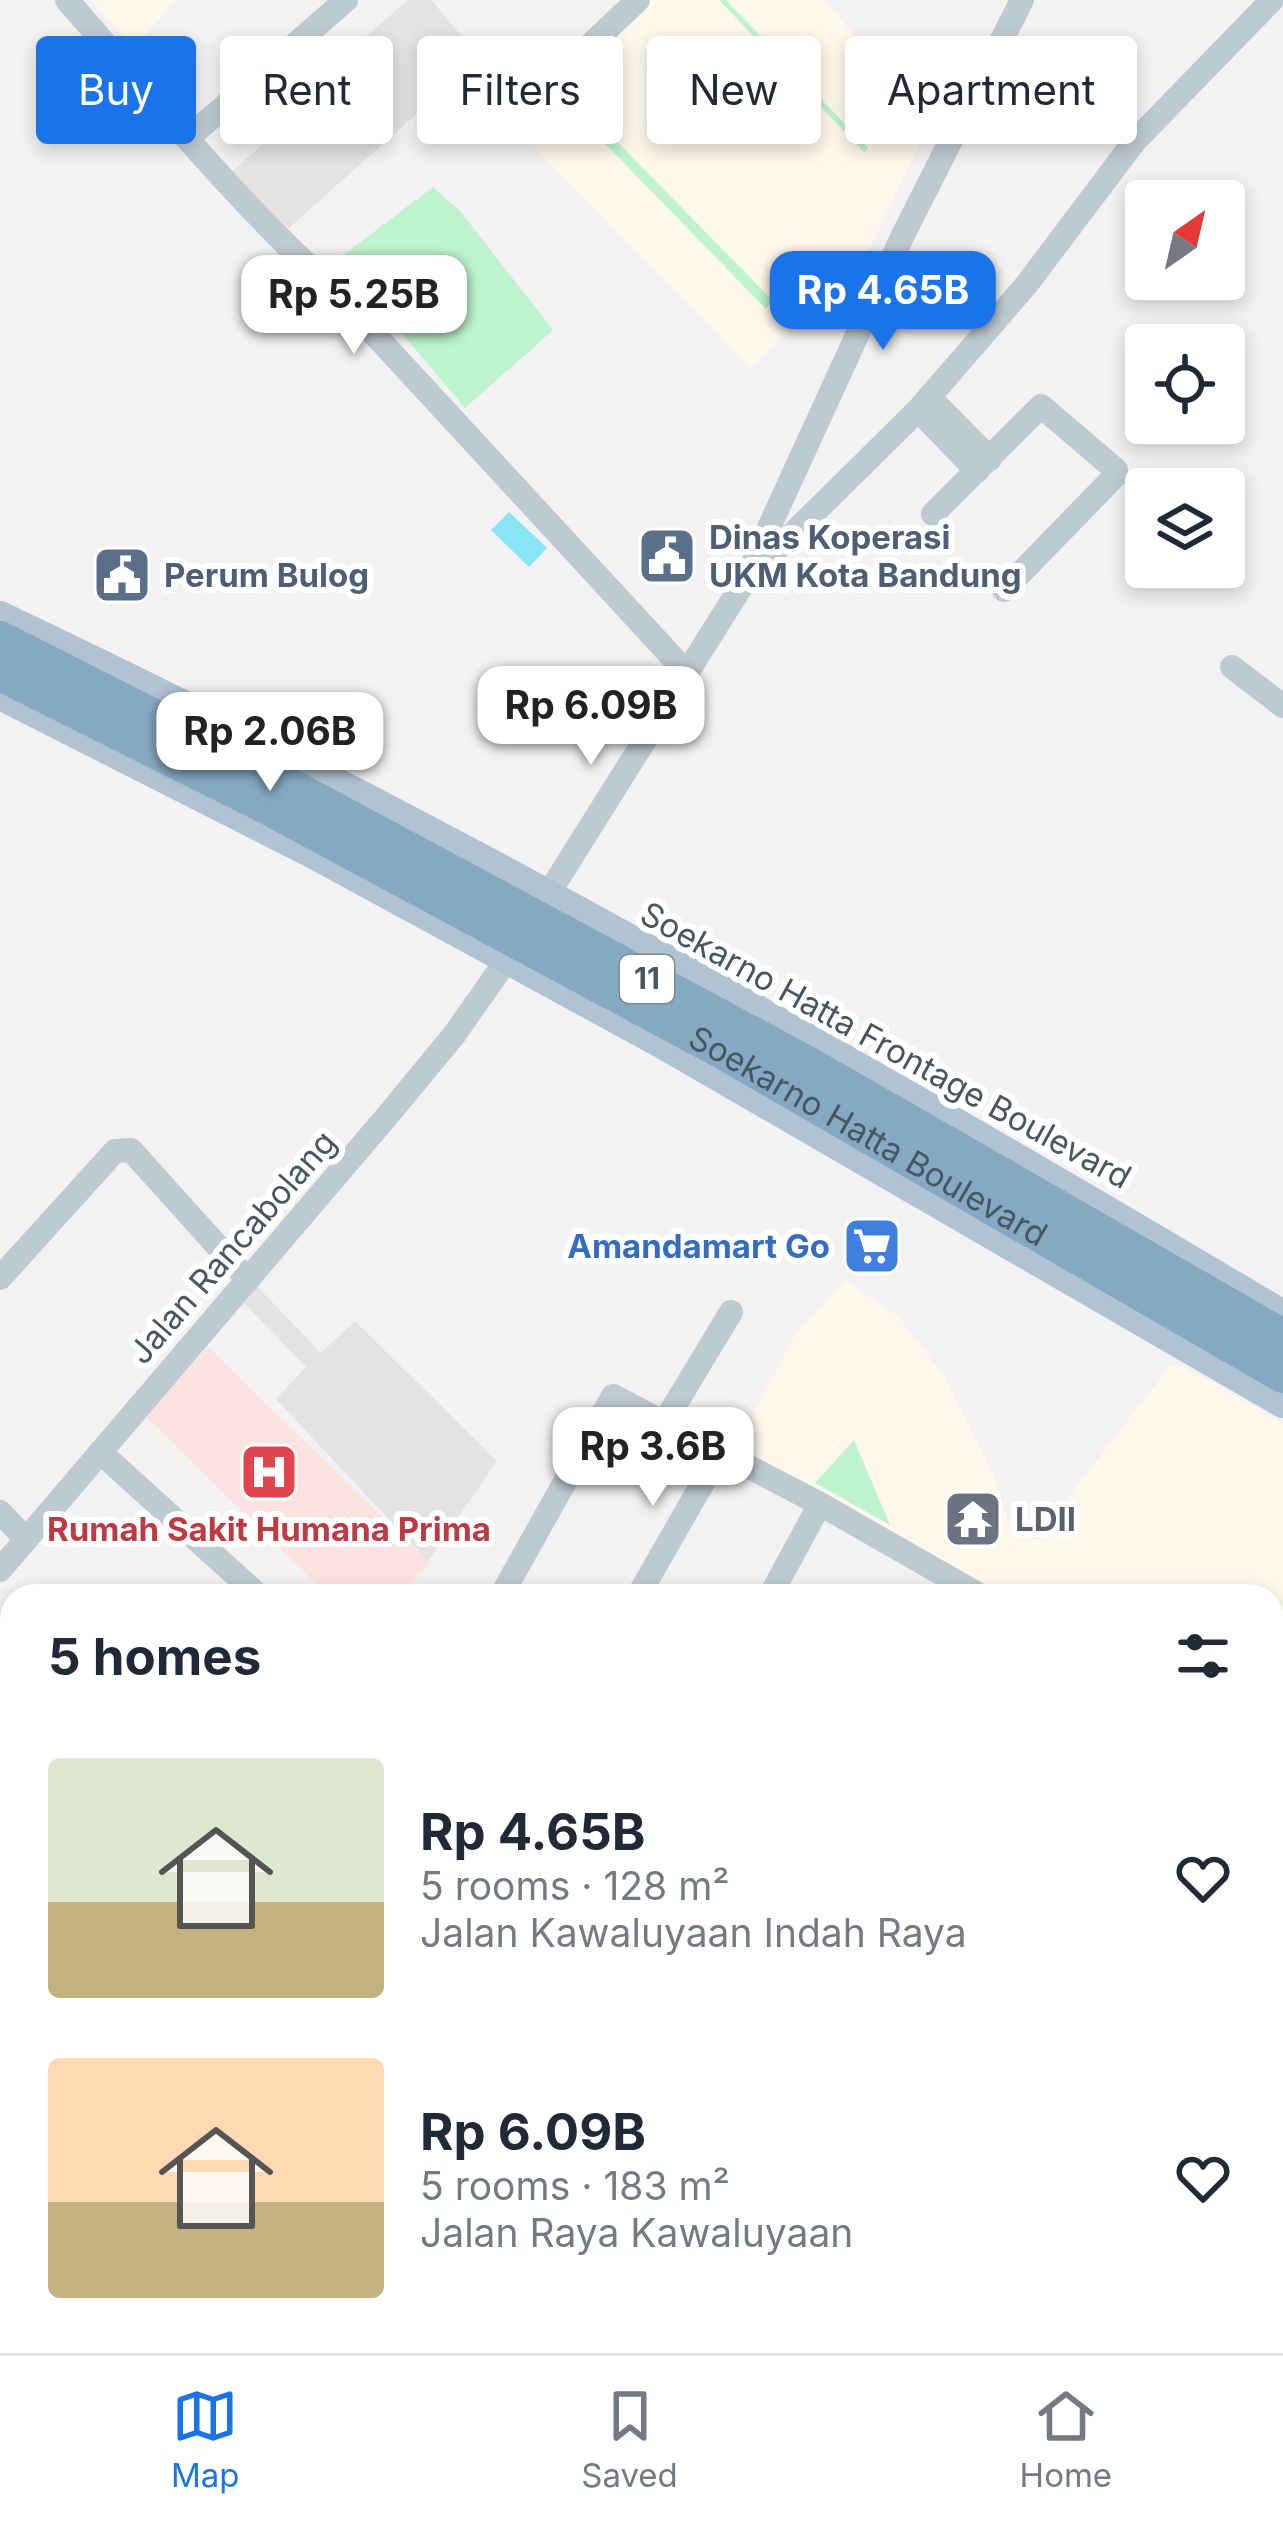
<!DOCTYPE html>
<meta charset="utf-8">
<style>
body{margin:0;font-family:Inter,sans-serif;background:#f6f6f7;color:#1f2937;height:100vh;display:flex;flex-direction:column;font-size:45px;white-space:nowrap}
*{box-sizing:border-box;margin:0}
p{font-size:39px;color:#747a83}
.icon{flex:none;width:66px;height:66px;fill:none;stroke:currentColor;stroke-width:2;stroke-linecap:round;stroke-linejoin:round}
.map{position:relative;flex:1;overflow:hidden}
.sheet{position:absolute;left:0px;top:1584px;width:1284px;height:771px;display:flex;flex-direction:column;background:#fff;border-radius:36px 36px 0 0;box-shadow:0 6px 18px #0003}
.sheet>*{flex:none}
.banner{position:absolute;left:36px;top:36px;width:1212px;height:108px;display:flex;gap:24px}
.needle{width:78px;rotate:34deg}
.tools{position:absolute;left:1125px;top:180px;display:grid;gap:24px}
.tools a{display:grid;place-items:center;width:120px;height:120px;border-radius:12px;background:#fff;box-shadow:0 6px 18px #0003;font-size:60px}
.price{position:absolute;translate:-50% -102px;padding:0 27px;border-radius:24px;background:#fff;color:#222;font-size:39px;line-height:78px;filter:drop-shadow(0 3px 6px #0008)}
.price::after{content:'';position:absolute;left:50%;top:72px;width:36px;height:27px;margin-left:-18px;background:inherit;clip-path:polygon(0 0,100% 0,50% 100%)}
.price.active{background:#1a73e8;color:#fff}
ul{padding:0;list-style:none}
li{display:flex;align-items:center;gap:36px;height:300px;padding:0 48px}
li span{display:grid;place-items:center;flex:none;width:336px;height:240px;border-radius:12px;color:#555}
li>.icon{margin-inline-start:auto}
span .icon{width:144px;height:144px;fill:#fffc;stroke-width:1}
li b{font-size:51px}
h2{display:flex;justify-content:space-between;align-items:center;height:144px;padding:0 48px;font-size:51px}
.chip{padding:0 42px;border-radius:12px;background:#fff;box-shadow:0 6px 18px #0003;font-size:42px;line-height:108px}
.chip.active{background:#1a73e8;color:#fff}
.tab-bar{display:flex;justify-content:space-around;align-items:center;height:168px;border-top:3px solid #e0e1e3;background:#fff;font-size:33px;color:#747a83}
.tab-bar a{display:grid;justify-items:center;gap:6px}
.tab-bar .active{color:#1a73e8}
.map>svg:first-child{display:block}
.commercial{fill:#fef7eb}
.education{fill:#e5e2e4}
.medical{fill:#fde2e2}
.green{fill:#bef3ce}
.water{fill:#88e5f3}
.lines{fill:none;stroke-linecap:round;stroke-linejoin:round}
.canal{stroke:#88e5f3;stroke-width:21}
.highway-casing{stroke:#7194af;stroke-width:39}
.minor{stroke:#becad2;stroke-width:24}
.major{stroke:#afc3d2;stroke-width:30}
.highway{stroke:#86a9c3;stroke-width:36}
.labels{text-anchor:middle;stroke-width:12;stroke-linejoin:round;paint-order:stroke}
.shield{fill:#fff;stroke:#7e8990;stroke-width:3}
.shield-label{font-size:30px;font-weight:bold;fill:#475761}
.service-label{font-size:33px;font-weight:bold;fill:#4e5e75;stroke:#fff;text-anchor:start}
.street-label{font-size:33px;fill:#475761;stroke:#fff}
.shop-label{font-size:33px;font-weight:bold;fill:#366cbe;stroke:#fff;text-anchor:end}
.worship-label{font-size:33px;font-weight:bold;fill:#5b616d;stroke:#fff;text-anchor:start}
.health-label{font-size:33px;font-weight:bold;fill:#be3a42;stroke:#fff}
</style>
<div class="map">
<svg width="1283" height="2353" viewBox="0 0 1283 2353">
<rect width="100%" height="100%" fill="#f4f1f2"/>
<g class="commercial">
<path d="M92,0H176L134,48Z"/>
<path d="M650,0H825L928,126L871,246L751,368L536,149L526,124Z"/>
<path d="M845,1281L897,1315L943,1375L994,1475L1007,1519L1035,1540L1170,1366L1180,1365L1283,1423V1699L1272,1698V1596H999L736,1449L794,1336Z"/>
</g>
<g class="education">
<path d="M408,0H431L480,57L289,228L275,219L231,172L349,69L341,58Z"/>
<path d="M252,1281L321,1353L355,1321L497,1461L428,1561L276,1399L306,1367L238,1297Z"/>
</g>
<path class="medical" d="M208,1347L430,1563L397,1596H329L143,1414Z"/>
<g class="green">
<path d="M719,0H726L868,148L864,152Z"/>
<path d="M591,115L773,301L766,309L584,122Z"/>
<path d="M433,187L460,211L553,330L465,408L382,310L333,263Z"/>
<path d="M854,1440L890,1525L815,1483Z"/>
</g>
<path class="water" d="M509,512L547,548L529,567L491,530Z"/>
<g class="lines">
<path class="canal" d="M658,2343L668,2353"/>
<defs>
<g id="highway">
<path d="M0,639L288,785L811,1066L1283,1337"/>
<path id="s1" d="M0,673L266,806L724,1052L1283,1375"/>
</g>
</defs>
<use href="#highway" class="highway-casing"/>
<g class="minor">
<path d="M67,0C152,97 233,198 328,284L686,672"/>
<path d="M552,81L638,0"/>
<path d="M188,138L346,0"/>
<path d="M929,397L990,459"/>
<path d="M918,410L977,471"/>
<path d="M933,514L1041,406L1116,470V475L1004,590"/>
<path d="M759,567L918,410L1027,284L1134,142L1272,0"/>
<path d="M1232,667L1283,706"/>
<path d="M547,896L744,582L903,235L1022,0"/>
<path d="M0,1278L115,1151L131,1150L248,1280"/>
<path d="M664,1423L731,1312"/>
<path d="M100,1452L259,1596"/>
<path d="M0,1512L26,1539"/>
<path d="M0,1570L388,1115L454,1035L506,961"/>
<path d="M501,1596L613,1396L820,1504L981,1596"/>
<path d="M638,1596L721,1451"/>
<path d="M770,1596L820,1504"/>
<path d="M1272,1708L1283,1710"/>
<path d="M0,1781L12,1777"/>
<path d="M1272,1799L1283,1797"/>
<path d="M0,1888L12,1898"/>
<path d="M0,2016L12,2026"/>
<path d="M1272,2067L1283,2047"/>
<path d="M0,2073L12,2084"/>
<path d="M0,2157L12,2145"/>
<path d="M1272,2172L1283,2178"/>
<path d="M0,2299L12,2305"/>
<path d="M1272,2305L1283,2311"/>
<path d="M54,2343L65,2353"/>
<path d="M246,2343L257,2353"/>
<path d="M445,2343L456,2353"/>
<path d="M633,2343L644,2353"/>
<path d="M687,2343L698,2353"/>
<path d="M869,2343L880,2353"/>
<path d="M318,2353L327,2343"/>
<path d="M931,2353L937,2343"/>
<path d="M952,2353L958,2343"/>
<path d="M1112,2353L1118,2343"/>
</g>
<g class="major">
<path d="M0,616C440,824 865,1066 1283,1315"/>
<path d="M0,695L312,853L661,1043L1283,1403"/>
</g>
<use href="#highway" class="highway"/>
</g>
<defs>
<symbol id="civic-square" viewBox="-11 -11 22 22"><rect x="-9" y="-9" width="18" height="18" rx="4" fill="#5c6f8a" stroke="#fff"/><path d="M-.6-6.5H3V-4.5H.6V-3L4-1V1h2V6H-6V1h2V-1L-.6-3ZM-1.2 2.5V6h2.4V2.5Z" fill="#fff"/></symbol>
<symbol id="supermarket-square" viewBox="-11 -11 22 22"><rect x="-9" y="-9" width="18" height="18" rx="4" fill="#3f7fe0" stroke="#fff"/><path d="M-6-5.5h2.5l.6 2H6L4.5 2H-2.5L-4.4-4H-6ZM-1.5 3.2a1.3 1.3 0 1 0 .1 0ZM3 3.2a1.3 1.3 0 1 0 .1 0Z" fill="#fff"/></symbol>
<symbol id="hospital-square" viewBox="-11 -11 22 22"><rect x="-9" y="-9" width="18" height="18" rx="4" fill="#e0444e" stroke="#fff"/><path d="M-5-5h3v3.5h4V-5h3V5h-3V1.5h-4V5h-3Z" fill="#fff"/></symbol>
<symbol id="temple-square" viewBox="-11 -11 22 22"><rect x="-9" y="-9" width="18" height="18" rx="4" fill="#6b7280" stroke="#fff"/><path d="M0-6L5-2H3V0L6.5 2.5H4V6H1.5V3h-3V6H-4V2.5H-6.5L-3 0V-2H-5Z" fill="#fff"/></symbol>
</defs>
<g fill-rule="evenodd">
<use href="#civic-square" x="634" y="523" width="66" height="66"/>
<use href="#civic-square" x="89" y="542" width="66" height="66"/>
<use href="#supermarket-square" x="839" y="1213" width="66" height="66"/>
<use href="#hospital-square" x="236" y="1439" width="66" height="66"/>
<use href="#temple-square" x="940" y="1486" width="66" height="66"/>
</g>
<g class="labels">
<rect class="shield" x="620" y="955" width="54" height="48" rx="9"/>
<g class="shield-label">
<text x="647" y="989">11</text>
</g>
<g class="service-label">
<text x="709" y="549">Dinas Koperasi<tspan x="709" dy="38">UKM Kota Bandung</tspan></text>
<text x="164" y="587">Perum Bulog</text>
</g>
<g class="street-label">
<text transform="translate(886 1045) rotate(29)" y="12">Soekarno Hatta Frontage Boulevard</text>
<text dy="12" stroke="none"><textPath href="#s1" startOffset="984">Soekarno Hatta Boulevard</textPath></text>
<text transform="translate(232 1247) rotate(-49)" y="12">Jalan Rancabolang</text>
</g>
<g class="shop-label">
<text x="830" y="1258">Amandamart Go</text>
</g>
<g class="worship-label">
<text x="1015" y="1531">LDII</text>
</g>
<g class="health-label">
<text x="269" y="1541">Rumah Sakit Humana Prima</text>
</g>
</g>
</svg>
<div class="tools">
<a><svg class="needle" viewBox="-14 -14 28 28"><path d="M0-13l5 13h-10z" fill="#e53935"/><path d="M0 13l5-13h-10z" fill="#747a83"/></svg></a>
<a><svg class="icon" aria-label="locate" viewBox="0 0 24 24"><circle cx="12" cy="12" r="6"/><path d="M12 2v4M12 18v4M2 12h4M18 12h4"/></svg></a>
<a><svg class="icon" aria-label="layers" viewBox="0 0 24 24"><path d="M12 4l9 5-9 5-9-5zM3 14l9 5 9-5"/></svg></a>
</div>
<b class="price active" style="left:883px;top:353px">Rp 4.65B</b>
<b class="price" style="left:354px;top:357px">Rp 5.25B</b>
<b class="price" style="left:591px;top:768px">Rp 6.09B</b>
<b class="price" style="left:270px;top:794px">Rp 2.06B</b>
<b class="price" style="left:653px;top:1509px">Rp 3.6B</b>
<div class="banner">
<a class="chip active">Buy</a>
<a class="chip">Rent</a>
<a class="chip">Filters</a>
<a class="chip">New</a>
<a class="chip">Apartment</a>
</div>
<section class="sheet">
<h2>5 homes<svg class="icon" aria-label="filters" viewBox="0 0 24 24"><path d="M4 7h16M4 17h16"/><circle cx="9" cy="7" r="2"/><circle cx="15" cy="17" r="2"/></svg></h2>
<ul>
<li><span style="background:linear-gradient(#dfe7d0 60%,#c2b280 0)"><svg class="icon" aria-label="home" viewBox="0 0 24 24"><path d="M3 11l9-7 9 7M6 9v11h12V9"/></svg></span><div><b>Rp 4.65B</b><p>5 rooms · 128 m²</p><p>Jalan Kawaluyaan Indah Raya</p></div><svg class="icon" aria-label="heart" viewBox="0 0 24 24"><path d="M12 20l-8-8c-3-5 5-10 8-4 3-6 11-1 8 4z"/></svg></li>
<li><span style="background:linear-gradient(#ffd9b3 60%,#c2b280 0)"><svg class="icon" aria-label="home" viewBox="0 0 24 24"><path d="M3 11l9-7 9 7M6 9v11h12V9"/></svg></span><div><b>Rp 6.09B</b><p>5 rooms · 183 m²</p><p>Jalan Raya Kawaluyaan</p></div><svg class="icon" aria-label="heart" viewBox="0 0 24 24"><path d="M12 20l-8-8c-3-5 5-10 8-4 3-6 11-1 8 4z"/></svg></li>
</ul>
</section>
</div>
<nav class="tab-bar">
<a class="active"><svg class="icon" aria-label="map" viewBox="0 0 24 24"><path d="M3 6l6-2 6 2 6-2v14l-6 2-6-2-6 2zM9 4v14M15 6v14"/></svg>Map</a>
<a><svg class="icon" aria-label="saved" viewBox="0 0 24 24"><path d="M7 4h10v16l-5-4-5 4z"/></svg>Saved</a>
<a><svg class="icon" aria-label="home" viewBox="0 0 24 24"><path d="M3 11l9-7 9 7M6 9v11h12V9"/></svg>Home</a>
</nav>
